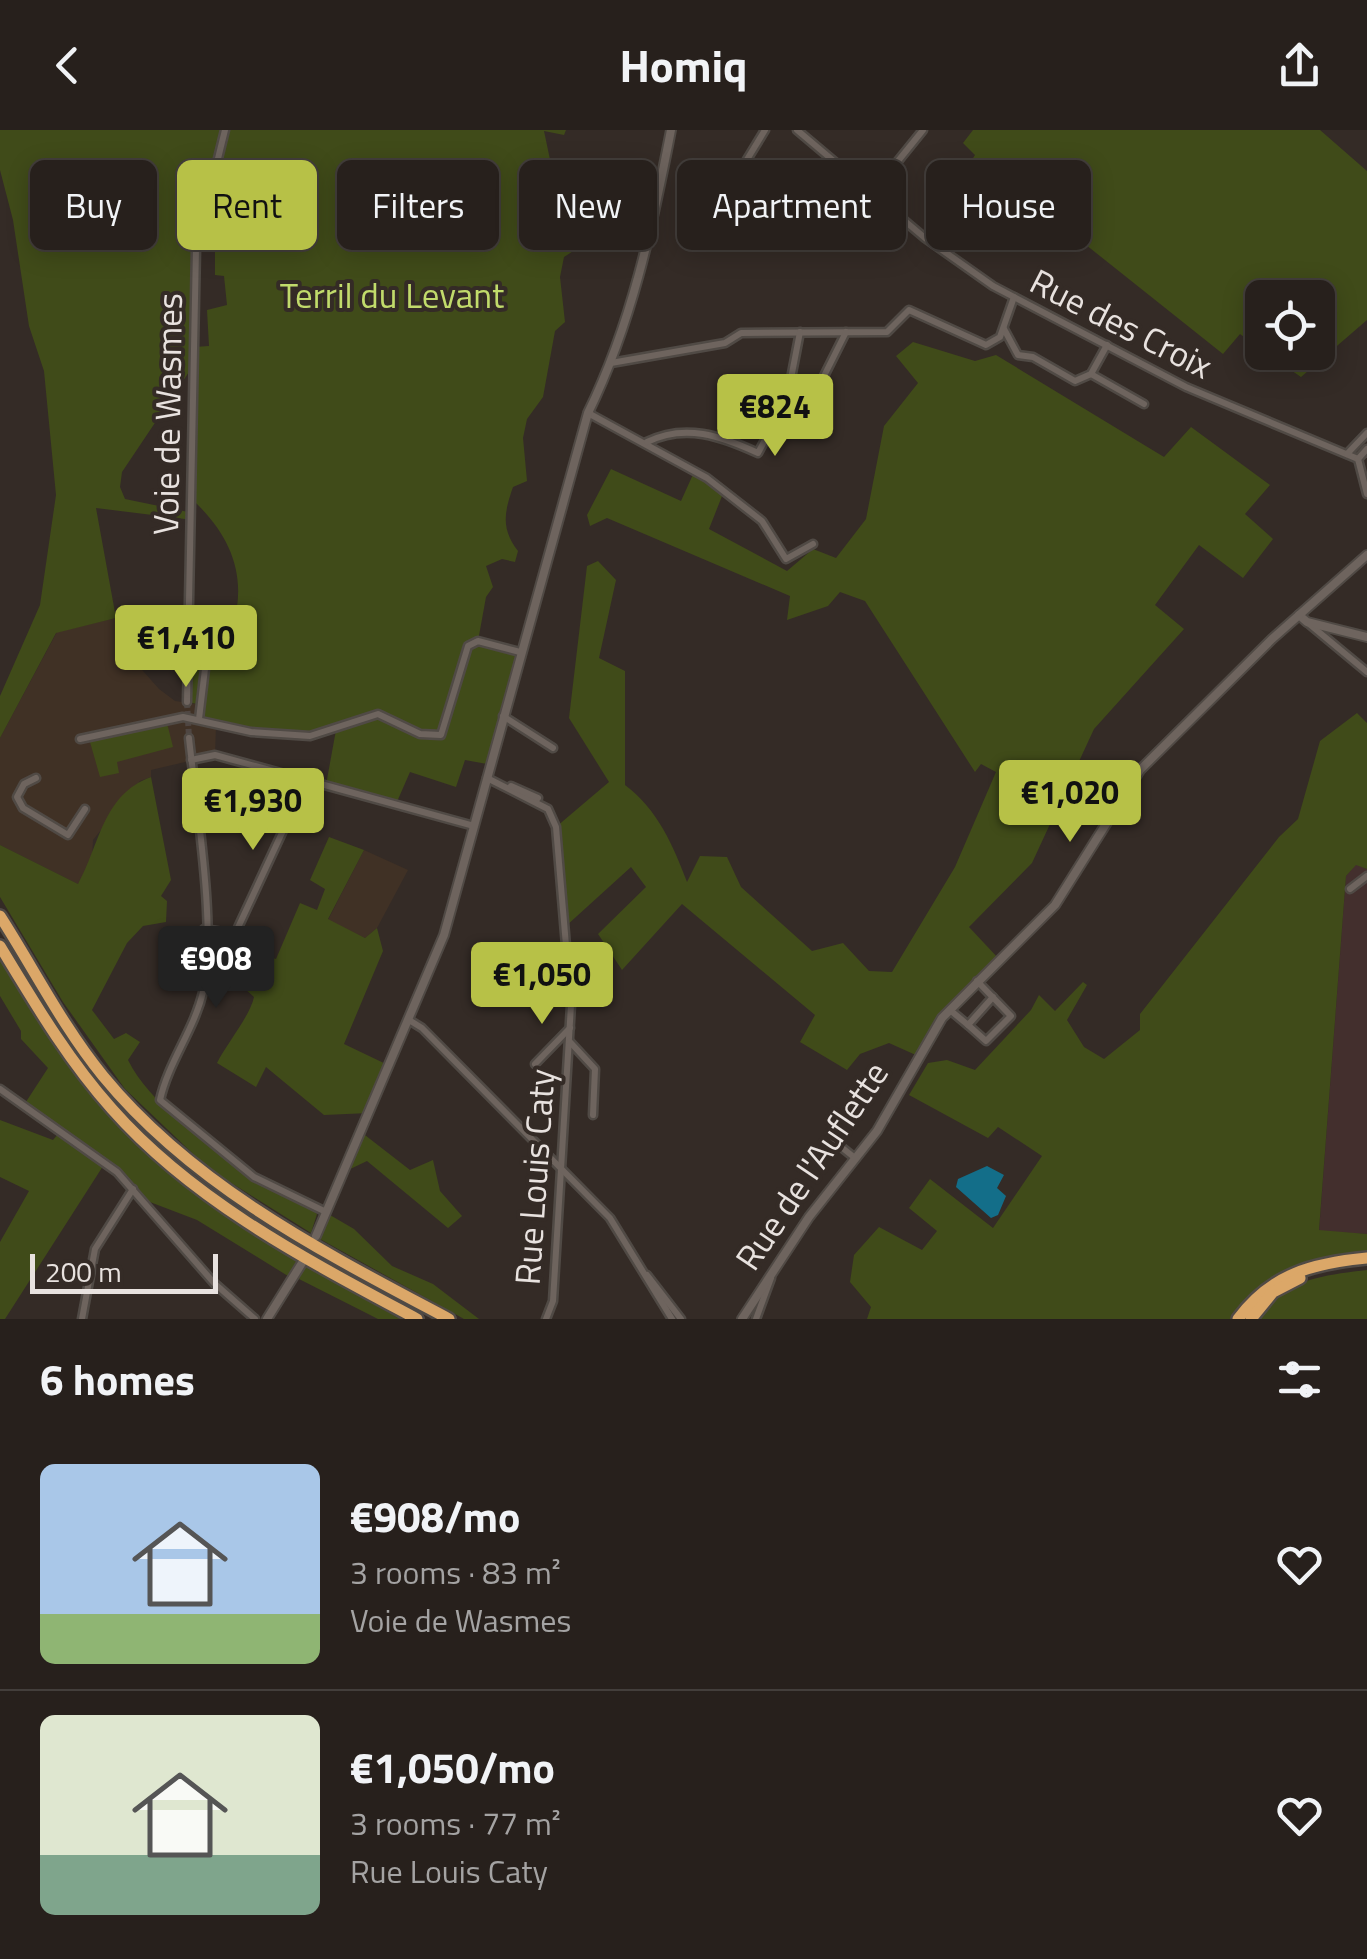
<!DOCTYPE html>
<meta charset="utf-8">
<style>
body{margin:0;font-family:"Titillium Web",sans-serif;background:#332d29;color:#f1f3f6;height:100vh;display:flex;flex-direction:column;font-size:38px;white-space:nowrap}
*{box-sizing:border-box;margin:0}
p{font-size:32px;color:#a4a3a3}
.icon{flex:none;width:55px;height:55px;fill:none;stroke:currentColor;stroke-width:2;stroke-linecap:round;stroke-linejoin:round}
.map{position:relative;height:1189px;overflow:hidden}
.sheet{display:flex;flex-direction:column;background:#27201c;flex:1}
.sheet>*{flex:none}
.guide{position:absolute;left:30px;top:30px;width:1308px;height:90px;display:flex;gap:20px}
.buttons{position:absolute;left:1245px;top:150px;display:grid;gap:20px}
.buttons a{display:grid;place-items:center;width:90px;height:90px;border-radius:15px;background:#27201c;box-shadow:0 5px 25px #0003,0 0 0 2px #433e3b;font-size:50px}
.scale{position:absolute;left:30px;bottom:25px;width:188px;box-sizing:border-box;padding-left:10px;border:5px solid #e8e2df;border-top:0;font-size:28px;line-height:35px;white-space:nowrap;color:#e8e2df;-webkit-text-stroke:8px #342b26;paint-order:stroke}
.price{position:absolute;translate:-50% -85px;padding:0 22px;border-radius:10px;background:#b7c147;color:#111;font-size:32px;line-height:65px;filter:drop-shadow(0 2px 5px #0008)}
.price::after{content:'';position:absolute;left:50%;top:60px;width:30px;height:22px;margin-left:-15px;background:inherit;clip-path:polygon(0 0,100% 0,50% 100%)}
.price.active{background:#222;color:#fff}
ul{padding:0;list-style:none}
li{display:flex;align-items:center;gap:30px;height:250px;padding:0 40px}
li+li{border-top:2px solid #433e3b}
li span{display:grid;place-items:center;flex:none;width:280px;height:200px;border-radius:15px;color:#555}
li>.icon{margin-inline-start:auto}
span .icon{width:120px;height:120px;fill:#fffc;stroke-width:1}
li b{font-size:42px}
h2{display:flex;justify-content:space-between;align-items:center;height:120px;padding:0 40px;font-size:42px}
.chip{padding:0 35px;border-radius:15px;background:#27201c;box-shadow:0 5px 25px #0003,0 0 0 2px #433e3b;font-size:35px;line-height:90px}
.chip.active{background:#b7c147;color:#111}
header{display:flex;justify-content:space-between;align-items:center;height:130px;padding:0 40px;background:#27201c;font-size:45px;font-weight:700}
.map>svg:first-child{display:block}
.commercial{fill:#432f2d}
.industrial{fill:#403125}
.green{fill:#404b19;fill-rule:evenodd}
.water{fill:#136e89}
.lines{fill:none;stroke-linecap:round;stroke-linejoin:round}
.minor-tunnel{stroke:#4f4642;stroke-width:6;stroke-dasharray:6 3;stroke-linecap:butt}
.minor-casing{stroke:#504a45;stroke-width:11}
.tertiary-casing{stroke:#504a45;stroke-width:12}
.motorway-casing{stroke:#504a45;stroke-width:16}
.minor{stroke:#6e645e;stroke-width:6}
.tertiary{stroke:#6e645e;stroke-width:8}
.motorway{stroke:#dba768;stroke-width:11}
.labels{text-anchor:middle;stroke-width:8;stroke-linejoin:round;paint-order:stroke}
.park-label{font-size:35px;fill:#c1db6b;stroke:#342b26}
.street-label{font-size:35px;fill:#e8e2df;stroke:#342b26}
</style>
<header><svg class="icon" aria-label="back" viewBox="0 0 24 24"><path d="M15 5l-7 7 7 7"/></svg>Homiq<svg class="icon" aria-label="share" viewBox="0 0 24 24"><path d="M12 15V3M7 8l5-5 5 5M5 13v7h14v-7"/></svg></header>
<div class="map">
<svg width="1367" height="1189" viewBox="0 0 1367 1189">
<rect width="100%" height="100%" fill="#342b26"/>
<path class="commercial" d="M1356,734L1367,739V1104L1319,1101L1346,746Z"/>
<g class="industrial">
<path d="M116,488L127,523L159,559L175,571L202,575L216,596L215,625L151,640V647L140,651L93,710L92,729L78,754L0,715V608L57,502Z"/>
<path d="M364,720L408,740L377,798L365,808L328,790Z"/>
</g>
<g class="green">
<path d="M0,0H566L564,5L544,1L556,58L570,62L572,86L588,101L578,118L564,127L560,147L565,192L555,201L543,267L527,289L523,308L527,351L513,357C504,383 501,399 518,421L515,432L502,429L486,436L493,457L486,467L478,511L520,522L487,634L465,630L456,657L410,642L396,674L326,655L336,600L286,606L199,589L202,575L187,572L188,493L232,499C248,448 232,408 195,372L193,236L122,342L120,357L125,369L193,383V390L96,378L116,488L56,503L0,608V566L40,475L56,365L44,241L29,196L13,90L0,40ZM215,117V145L224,146L227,175L207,180L209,216L195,217L196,118Z"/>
<path d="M973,0H1320L1367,41V190L1301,247L1266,223L1318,222V168H1262V220L1240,204L1223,224L1007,52L984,78L954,58L975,25L963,13Z"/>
<path d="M913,212L975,231L996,225L1164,327L1191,297L1270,355L1245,384L1273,409L1243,448L1199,415L1155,475L1184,499L1094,599L1032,733L969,797L999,829L942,888L918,926L889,913L860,924L847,940L800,912L815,885L682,774L622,840L598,804L646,757L631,737L566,796L556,697L609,652L569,588L587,436L598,431L616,450L599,528L625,541V655C658,680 673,715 687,752L700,726L727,727L741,757L812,821L843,813L869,841L892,842L955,737L996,642L981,634L975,642L865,471L840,462L828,476L787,490L790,466L607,388L590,396L587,385L611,339L681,371L695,340L724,361L709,399L787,441L813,419L836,428L866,389L884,296L918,253L896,226Z"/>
<path d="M1357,583L1367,593V739L1356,735L1346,746L1319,1100L1367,1104V1122C1312,1126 1261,1140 1230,1189H867L871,1177L850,1152L854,1125L879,1097L922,1120L937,1101L909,1078L930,1049L993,1098L1042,1026L998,997L988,1008L909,965L928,933L947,930L975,940L1031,880L1039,865L1055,881L1083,852L1087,855L1067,890L1084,917L1104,929L1140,900V884L1279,707L1298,689L1320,611Z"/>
<path d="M167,593L173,617L117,632L119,643L100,647L90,612Z"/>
<path d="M151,647L171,750L161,766L167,771L166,792L143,796L127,813L92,880L114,909L126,903L140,912L128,930C157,989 252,1043 309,1074L317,1084L311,1103L209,1039L125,959L63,872L0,767V715L78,754C100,715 102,665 151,647Z"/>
<path d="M329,707L364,720L328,789L365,808L377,798L383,821L344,914L390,936L369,983L324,985L266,937L256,957L217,933C227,913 250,886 254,867L243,857L260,824L276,829L300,773L317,780L325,759L310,750Z"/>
<path d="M0,829C87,975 152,1041 297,1130L288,1146L197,1090L142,1069L105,1033L5,1189H0V1112L29,1061L0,1047V990L53,1010L58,1004L22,978L48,938L21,909V901L0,866Z"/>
<path d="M361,1002L410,1040L433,1030L440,1061L462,1086L448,1098L367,1031L344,1042Z"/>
<path d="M330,1085L354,1099L392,1136L433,1154L479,1189H464L320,1109Z"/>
<path d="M305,1135L400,1189H378L299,1149Z"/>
<path d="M1367,1140V1189H1254C1280,1150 1324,1145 1367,1140Z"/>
</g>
<path class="water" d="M987,1036L1004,1045L997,1058L1006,1066L998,1085L991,1088L956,1057L958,1049Z"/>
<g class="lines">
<path class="minor-tunnel" d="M187,572L189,608"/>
<defs>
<g id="minor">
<path d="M797,0L925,108L993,156L1186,257L1358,329"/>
<path d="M729,59L731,78L723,79L729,59L765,0"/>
<path d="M873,62L923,0"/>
<path d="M1004,199L1018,225L1033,227L1075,251L1091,244L1144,274"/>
<path d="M611,233L725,213L741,203L887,202L909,180L986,215L1000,207L1014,167"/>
<path d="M1091,244L1107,215"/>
<path d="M818,280L826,282L824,290L815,287L821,252L846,202"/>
<path d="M588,283L707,348L762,391L786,429L813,414"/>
<path d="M647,312C685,293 721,306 758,323L787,269L800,202"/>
<path d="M1347,324L1367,303"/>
<path d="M1358,329L1367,364"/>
<path d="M1358,329L1367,319"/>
<path d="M1308,493L1367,542"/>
<path d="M188,517L207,522L199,589"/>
<path d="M187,572L196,118L225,0"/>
<path d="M503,586L553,618"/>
<path d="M189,608C196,675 217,799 203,862C194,900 168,933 160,970L254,1047L326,1082"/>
<path d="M80,609L183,587L251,602L310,606L378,584L420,604L441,605L468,516L478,511L520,522"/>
<path d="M191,630L215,625L474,696"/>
<path d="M36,648L24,654L17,667L23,678L68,705L85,679"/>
<path d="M487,648L548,679L556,697L571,875L553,1171L546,1189"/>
<path d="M511,656L538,668"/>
<path d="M1350,759L1367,746"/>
<path d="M204,799L235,804L287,692L301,650"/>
<path d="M950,880L968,895L993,867"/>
<path d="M409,890L422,898L610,1088L672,1189"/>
<path d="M968,895L986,911L1011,886L977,851"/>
<path d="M570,912L595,939L593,985"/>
<path d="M535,934L570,898"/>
<path d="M0,959L117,1042L214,1153L255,1189"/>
<path d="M835,1012L855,1028"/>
<path d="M647,1145L681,1189"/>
<path d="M82,1189L95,1119L133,1059"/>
<path d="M756,1189L771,1148"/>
</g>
<g id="tertiary">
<path d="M1299,485L1307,492L1367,507"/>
<path d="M316,1106L444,805L588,283C632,193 652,98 671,0"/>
<path d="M267,1189L302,1133"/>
<path d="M742,1189L809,1087L877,1001L942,888L1055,775L1140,640L1272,509L1367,425"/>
</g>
<g id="motorway">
<path d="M0,786C34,839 63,897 103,946C194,1057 325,1123 449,1189"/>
<path d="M0,816C34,872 68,930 112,979C194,1072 309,1131 417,1189"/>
<path d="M1238,1189C1271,1144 1313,1133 1367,1128"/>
<path d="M1251,1189L1273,1162L1300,1148"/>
</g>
</defs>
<use href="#minor" class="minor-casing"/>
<use href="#tertiary" class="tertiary-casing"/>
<use href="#motorway" class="motorway-casing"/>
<use href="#minor" class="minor"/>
<use href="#tertiary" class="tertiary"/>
<use href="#motorway" class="motorway"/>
</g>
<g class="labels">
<g class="park-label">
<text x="392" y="178">Terril du Levant</text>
</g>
<g class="street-label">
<text transform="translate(1121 194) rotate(27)" y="12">Rue des Croix</text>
<text transform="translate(168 284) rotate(-89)" y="12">Voie de Wasmes</text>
<text transform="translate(812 1036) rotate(-56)" y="12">Rue de l'Auflette</text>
<text transform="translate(535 1047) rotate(-86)" y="12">Rue Louis Caty</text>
</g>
</g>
</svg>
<div class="buttons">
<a><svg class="icon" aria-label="locate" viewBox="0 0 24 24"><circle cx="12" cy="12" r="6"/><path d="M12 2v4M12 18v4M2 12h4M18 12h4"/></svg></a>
</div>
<div class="scale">200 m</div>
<b class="price" style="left:775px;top:329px">€824</b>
<b class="price" style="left:186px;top:560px">€1,410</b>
<b class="price" style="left:1070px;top:715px">€1,020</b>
<b class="price" style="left:253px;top:723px">€1,930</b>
<b class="price active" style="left:216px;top:881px">€908</b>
<b class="price" style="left:542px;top:897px">€1,050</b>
<div class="guide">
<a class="chip">Buy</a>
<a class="chip active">Rent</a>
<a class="chip">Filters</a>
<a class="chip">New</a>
<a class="chip">Apartment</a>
<a class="chip">House</a>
</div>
</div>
<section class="sheet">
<h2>6 homes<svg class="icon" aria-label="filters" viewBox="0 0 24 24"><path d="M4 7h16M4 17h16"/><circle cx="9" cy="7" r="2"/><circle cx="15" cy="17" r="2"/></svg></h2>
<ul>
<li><span style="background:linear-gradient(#a9c7e8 75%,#8fb573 0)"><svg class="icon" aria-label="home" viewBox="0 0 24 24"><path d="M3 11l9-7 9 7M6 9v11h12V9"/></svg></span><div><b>€908/mo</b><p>3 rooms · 83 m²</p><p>Voie de Wasmes</p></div><svg class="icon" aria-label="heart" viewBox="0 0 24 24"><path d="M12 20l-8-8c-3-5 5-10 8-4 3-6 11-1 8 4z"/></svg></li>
<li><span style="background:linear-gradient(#dfe7d0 70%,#7fa58c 0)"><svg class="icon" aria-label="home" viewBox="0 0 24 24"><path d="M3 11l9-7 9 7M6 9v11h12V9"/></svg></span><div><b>€1,050/mo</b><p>3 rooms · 77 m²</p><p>Rue Louis Caty</p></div><svg class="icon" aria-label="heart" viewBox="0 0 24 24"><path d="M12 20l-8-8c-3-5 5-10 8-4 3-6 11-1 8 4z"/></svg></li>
</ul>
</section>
